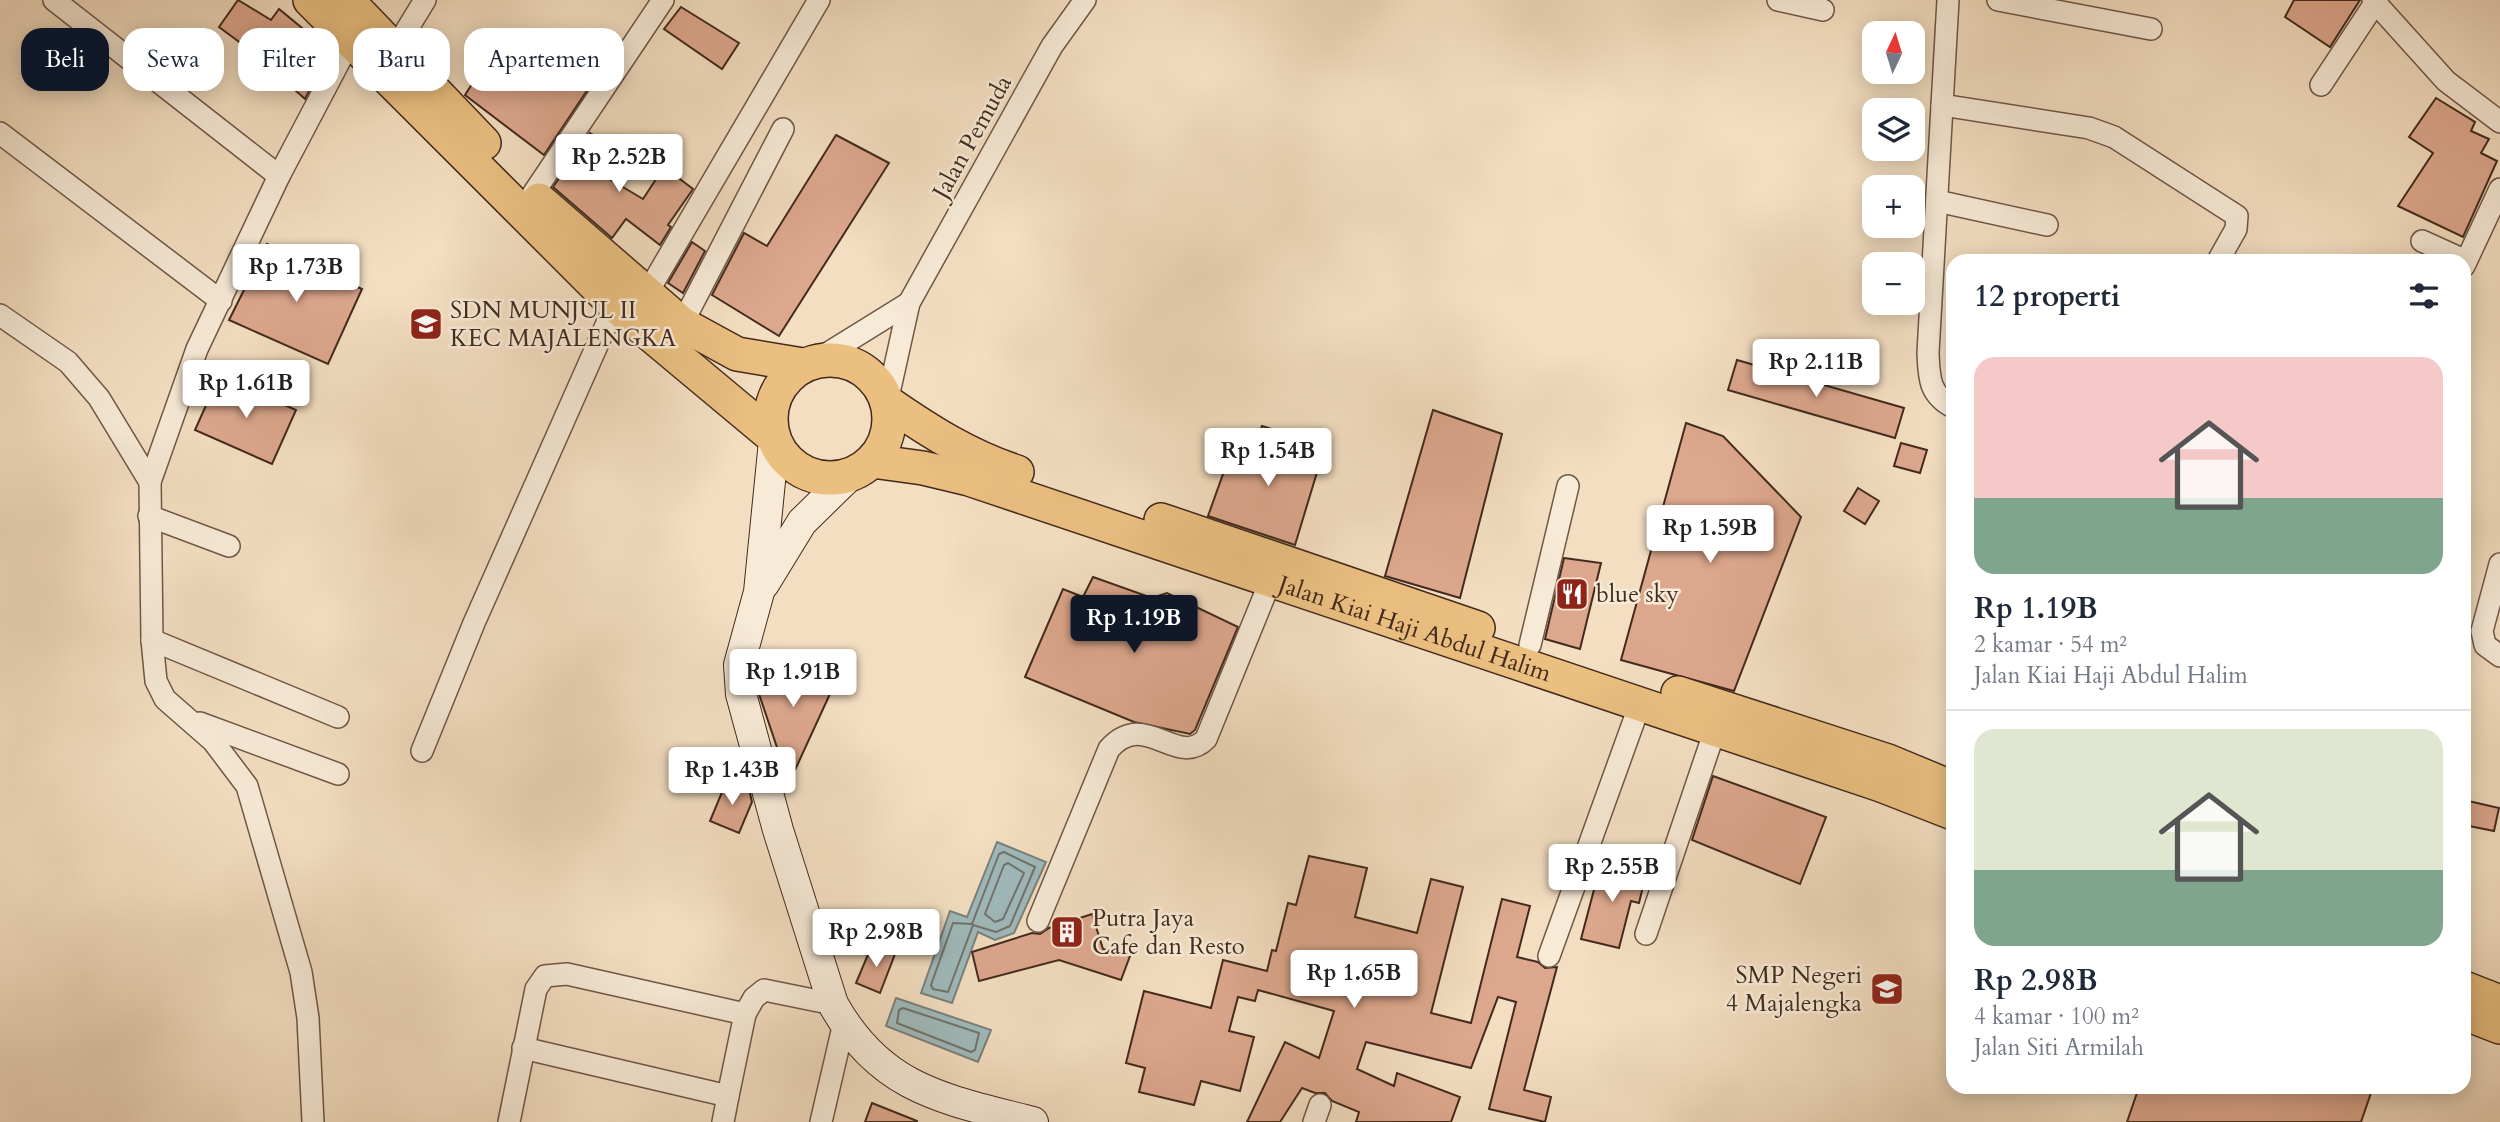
<!DOCTYPE html>
<html lang="id">
<meta charset="utf-8">
<style>
body{margin:0;font-family:Cardo,serif;background:#f2f2f3;color:#1f2937;height:100vh;display:flex;flex-direction:column;font-size:26px;white-space:nowrap}
*{box-sizing:border-box;margin:0}
p{font-size:23px;color:#747a83}
.icon{flex:none;width:38px;height:38px;fill:none;stroke:currentColor;stroke-width:2;stroke-linecap:round;stroke-linejoin:round}
.map{position:relative;flex:1;overflow:hidden}
.drawer{position:absolute;left:1946px;top:254px;width:525px;height:840px;display:flex;flex-direction:column;background:#fff;border-radius:21px;box-shadow:0 4px 18px #0003}
.drawer>*{flex:none}
.top-card{position:absolute;left:21px;top:28px;width:665px;height:63px;display:flex;gap:14px}
.needle{width:46px;rotate:4deg}
.fabs{position:absolute;left:1862px;top:21px;display:grid;gap:14px}
.fabs a{display:grid;place-items:center;width:63px;height:63px;border-radius:14px;background:#fff;box-shadow:0 4px 18px #0003;font-size:35px}
.price{position:absolute;translate:-50% -60px;padding:0 16px;border-radius:7px;background:#fff;color:#222;font-size:23px;line-height:46px;filter:drop-shadow(0 2px 4px #0008)}
.price::after{content:'';position:absolute;left:50%;top:42px;width:21px;height:16px;margin-left:-10px;background:inherit;clip-path:polygon(0 0,100% 0,50% 100%)}
.price.current{background:#111827;color:#fff}
ul{padding:0;list-style:none}
li{display:grid;align-content:center;gap:14px;height:371px;padding:0 28px}
li+li{border-top:2px solid #e0e1e3}
li span{display:grid;place-items:center;height:217px;border-radius:21px;color:#555}
li>.icon{margin-inline-start:auto}
span .icon{width:126px;height:126px;fill:#fffc;stroke-width:1}
li b{font-size:30px}
h2{display:flex;justify-content:space-between;align-items:center;height:84px;padding:0 28px;font-size:30px}
.chip{padding:0 24px;border-radius:21px;background:#fff;box-shadow:0 4px 18px #0003;font-size:24px;line-height:63px}
.chip.current{background:#111827;color:#fff}
.map>svg:first-child{display:block}
.water{fill:#9fbabc;stroke:#7a807c;stroke-width:2}
.lines{fill:none;stroke-linecap:round;stroke-linejoin:round}
.shore{stroke:#71726c;stroke-width:2}
.building{fill:#dda78d;stroke:#432a1d;stroke-width:2}
.street-casing{stroke:#6f5746;stroke-width:24}
.secondary-casing{stroke:#432a1d;stroke-width:32}
.primary-casing{stroke:#432a1d;stroke-width:36}
.street{stroke:#f7ead7;stroke-width:21}
.secondary{stroke:#f7ead7;stroke-width:30}
.primary{stroke:#eabf80;stroke-width:33}
.labels{text-anchor:middle;stroke-width:5;stroke-linejoin:round;paint-order:stroke}
.street-label{font-size:24px;fill:#432a1d;stroke:#f7ead7}
.poi-label{font-size:24px;fill:#432a1d;stroke:#f7ead7;text-anchor:start}
</style>
<div class="map">
<svg width="2500" height="1122" viewBox="0 0 2500 1122">
<rect width="100%" height="100%" fill="#f3dec1"/>
<filter id="stains"><feTurbulence type="fractalNoise" baseFrequency=".00286" numOctaves="4"/><feColorMatrix values="0 0 0 0 .2 0 0 0 0 .09 0 0 0 0 .02 0 0 0 .5 -.17"/></filter>
<radialGradient id="worn" r=".72"><stop offset=".6" stop-color="#630" stop-opacity="0"/><stop offset="1" stop-color="#630" stop-opacity=".3"/></radialGradient>
<g class="water">
<path d="M997,842L1046,862L1014,933L995,940L978,932L952,1003L921,993L950,911L967,917Z"/>
<path d="M896,998L991,1030L978,1062L886,1026Z"/>
</g>
<g class="lines">
<g class="shore">
<path d="M1004,852L1035,867L1010,926L996,932L973,925L948,992L933,989L931,985L953,923L972,924L999,854Z"/>
<path d="M1008,863L1024,873L1003,919L995,922L985,914L1004,865Z"/>
<path d="M903,1008L979,1033L975,1050L971,1052L897,1023L899,1010Z"/>
</g>
</g>
<g class="building">
<path d="M238,0L271,20L279,9L319,42L298,73L312,85L305,99L250,50L219,27Z"/>
<path d="M2294,0H2360L2330,47L2285,17Z"/>
<path d="M681,7L739,43L722,69L664,29Z"/>
<path d="M499,42L532,63L545,43L598,74L544,155L465,95Z"/>
<path d="M2436,98L2475,122L2471,131L2489,139L2481,153L2497,161L2463,237L2398,206L2433,153L2409,137Z"/>
<path d="M590,133L618,150L601,174L643,199L664,167L693,189L668,225L671,227L660,245L626,219L612,238L553,187Z"/>
<path d="M836,135L889,163L779,336L712,295L744,233L767,246Z"/>
<path d="M692,242L705,251L683,293L668,283Z"/>
<path d="M267,244L362,289L328,364L229,320Z"/>
<path d="M1737,360L1904,408L1895,438L1728,390Z"/>
<path d="M219,376L296,410L272,464L195,430Z"/>
<path d="M1433,410L1502,434L1460,598L1385,576Z"/>
<path d="M1686,423L1723,436L1801,517L1734,691L1621,660Z"/>
<path d="M1262,426L1300,438L1296,450L1321,459L1295,545L1208,516L1227,463L1244,467Z"/>
<path d="M1901,443L1927,450L1920,473L1894,466Z"/>
<path d="M1858,488L1879,501L1865,524L1844,511Z"/>
<path d="M1564,558L1601,563L1580,649L1545,639Z"/>
<path d="M1093,577L1152,598L1167,593L1238,627L1195,730L1190,734L1134,722L1025,677L1063,589L1083,597Z"/>
<path d="M772,659L835,683L789,783L758,691Z"/>
<path d="M1713,776L1826,817L1800,884L1692,840Z"/>
<path d="M727,780L749,789L752,802L739,833L710,821Z"/>
<path d="M2464,800L2499,808L2494,831L2464,825Z"/>
<path d="M1309,856L1367,868L1355,917L1417,933L1431,879L1463,887L1431,1013L1471,1023L1502,899L1530,906L1517,957L1538,962L1545,968L1557,967L1524,1090L1551,1097L1545,1122L1489,1109L1516,1002L1498,997L1471,1068L1366,1042L1357,1069L1394,1086L1397,1073L1460,1097L1451,1122H1356L1359,1112L1332,1101L1325,1093H1315L1302,1088L1280,1122H1247L1285,1042L1319,1058L1334,1011L1258,990L1255,1001L1238,997L1229,1031L1254,1037L1240,1091L1201,1081L1194,1105L1139,1092L1145,1068L1126,1063L1144,991L1211,1008L1223,960L1267,971L1272,950L1276,951L1288,903L1296,905Z"/>
<path d="M1601,863L1646,874L1639,903L1631,901L1619,948L1581,939Z"/>
<path d="M1092,914L1103,949L1130,956L1121,980L1059,960L979,981L972,952L1032,933L1040,934L1049,928Z"/>
<path d="M872,945L895,954L880,993L856,983Z"/>
<path d="M2139,1087H2373L2361,1122H2127Z"/>
<path d="M872,1103L917,1121V1122H865Z"/>
</g>
<g class="lines">
<defs>
<g id="street">
<path d="M54,0L279,176"/>
<path d="M1778,0L1823,10"/>
<path d="M1948,0L1928,353C1929,378 1929,394 1953,407"/>
<path d="M1998,0L2151,29"/>
<path d="M2373,0L2446,81L2500,122"/>
<path d="M395,49L425,0"/>
<path d="M2321,85L2375,3"/>
<path d="M1942,105L2089,128L2114,137L2237,216L2236,229L2218,261"/>
<path d="M0,133L221,301"/>
<path d="M533,194L663,0"/>
<path d="M1937,201L2047,225"/>
<path d="M2422,241L2466,261"/>
<path d="M2464,266L2500,189"/>
<path d="M646,295L819,0"/>
<path d="M0,315L68,362L99,398L150,482"/>
<path d="M682,324L783,129"/>
<path d="M817,360L909,303"/>
<path d="M887,402L909,303L1052,46L1085,0"/>
<path d="M149,516L229,546"/>
<path d="M2500,564L2482,631L2485,645L2500,656"/>
<path d="M152,640L338,717"/>
<path d="M1530,645L1568,486"/>
<path d="M200,723L338,774"/>
<path d="M422,751L474,623L615,305"/>
<path d="M1038,921L1109,749C1145,708 1177,769 1206,739L1270,582"/>
<path d="M1646,934L1715,730"/>
<path d="M1549,956L1640,704"/>
<path d="M523,1048L728,1096L745,1014"/>
<path d="M313,1122L308,1018L301,972L247,786L213,741L165,699L156,681L152,640L150,482L197,349L279,176L350,41"/>
<path d="M509,1122L536,989L545,976L567,974L745,1014L754,998L764,990L833,1004"/>
<path d="M723,1122L728,1096"/>
<path d="M821,1122L844,1023"/>
<path d="M1314,1122L1320,1105"/>
</g>
<g id="secondary">
<path d="M774,441L759,592L739,665L741,694L778,830L833,1004C881,1090 944,1099 1033,1122"/>
<path d="M764,584L802,522L850,475"/>
</g>
<g id="primary">
<path d="M310,0L615,305L772,436"/>
<path d="M347,0L484,143"/>
<path d="M539,200L682,324L737,354L803,365"/>
<circle cx="830" cy="419" r="59"/>
<path d="M887,402C929,431 968,456 1017,472"/>
<path id="s1" d="M872,461L923,468L969,479L1881,785L1953,813"/>
<path d="M1161,520L1478,628"/>
<path d="M1678,693L1888,761L1953,788"/>
<path d="M2464,988L2500,1002"/>
<path d="M2464,1013L2500,1027"/>
</g>
</defs>
<use href="#street" class="street-casing"/>
<use href="#secondary" class="secondary-casing"/>
<use href="#primary" class="primary-casing"/>
<use href="#street" class="street"/>
<use href="#secondary" class="secondary"/>
<use href="#primary" class="primary"/>
</g>
<defs>
<symbol id="school-square" viewBox="-11 -11 22 22"><rect x="-9" y="-9" width="18" height="18" rx="4" fill="#8f2418" stroke="#f7ead7"/><path d="M0-5L7-2L0 1L-7-2ZM-4 1L0 2.5L4 1V4Q0 6-4 4Z" fill="#fff"/></symbol>
<symbol id="restaurant-square" viewBox="-11 -11 22 22"><rect x="-9" y="-9" width="18" height="18" rx="4" fill="#8f2418" stroke="#f7ead7"/><path d="M-5-6h1v4h1v-4h1v4h1v-4h1v5L-1.5 .5V6h-2V.5L-5-1ZM5-6V6H3V1.5H1.5Q1.5-4 5-6Z" fill="#fff"/></symbol>
<symbol id="building-square" viewBox="-11 -11 22 22"><rect x="-9" y="-9" width="18" height="18" rx="4" fill="#8f2418" stroke="#f7ead7"/><path d="M-4-6H4V6H1V3H-1V6H-4ZM-2.5-4.3h1.7v1.8h-1.7ZM.8-4.3h1.7v1.8H.8ZM-2.5-1h1.7V.8h-1.7ZM.8-1h1.7V.8H.8Z" fill="#fff"/></symbol>
</defs>
<g fill-rule="evenodd">
<use href="#school-square" x="407" y="305" width="38" height="38"/>
<use href="#restaurant-square" x="1553" y="575" width="38" height="38"/>
<use href="#building-square" x="1048" y="913" width="38" height="38"/>
<use href="#school-square" x="1868" y="970" width="38" height="38"/>
</g>
<g class="labels">
<g class="street-label">
<text transform="translate(972 137) rotate(-61)" y="8">Jalan Pemuda</text>
<text dy="8" stroke="none"><textPath href="#s1" startOffset="569">Jalan Kiai Haji Abdul Halim</textPath></text>
</g>
<g class="poi-label">
<text x="450" y="318">SDN MUNJUL II<tspan x="450" dy="28">KEC MAJALENGKA</tspan></text>
<text x="1596" y="602">blue sky</text>
<text x="1092" y="926">Putra Jaya<tspan x="1092" dy="28">Cafe dan Resto</tspan></text>
<text x="1862" y="983" text-anchor="end">SMP Negeri<tspan x="1862" dy="28">4 Majalengka</tspan></text>
</g>
</g>
<rect width="100%" height="100%" filter="url(#stains)"/>
<rect width="100%" height="100%" fill="url(#worn)"/>
</svg>
<div class="fabs">
<a><svg class="needle" viewBox="-14 -14 28 28"><path d="M0-13l5 13h-10z" fill="#e53935"/><path d="M0 13l5-13h-10z" fill="#747a83"/></svg></a>
<a><svg class="icon" aria-label="layers" viewBox="0 0 24 24"><path d="M12 4l9 5-9 5-9-5zM3 14l9 5 9-5"/></svg></a>
<a>+</a>
<a>−</a>
</div>
<b class="price" style="left:619px;top:194px">Rp 2.52B</b>
<b class="price" style="left:296px;top:304px">Rp 1.73B</b>
<b class="price" style="left:1816px;top:399px">Rp 2.11B</b>
<b class="price" style="left:246px;top:420px">Rp 1.61B</b>
<b class="price" style="left:1268px;top:488px">Rp 1.54B</b>
<b class="price" style="left:1710px;top:565px">Rp 1.59B</b>
<b class="price current" style="left:1134px;top:655px">Rp 1.19B</b>
<b class="price" style="left:793px;top:709px">Rp 1.91B</b>
<b class="price" style="left:732px;top:807px">Rp 1.43B</b>
<b class="price" style="left:1612px;top:904px">Rp 2.55B</b>
<b class="price" style="left:876px;top:969px">Rp 2.98B</b>
<b class="price" style="left:1354px;top:1010px">Rp 1.65B</b>
<div class="top-card">
<a class="chip current">Beli</a>
<a class="chip">Sewa</a>
<a class="chip">Filter</a>
<a class="chip">Baru</a>
<a class="chip">Apartemen</a>
</div>
<section class="drawer">
<h2>12 properti<svg class="icon" aria-label="filters" viewBox="0 0 24 24"><path d="M4 7h16M4 17h16"/><circle cx="9" cy="7" r="2"/><circle cx="15" cy="17" r="2"/></svg></h2>
<ul>
<li><span style="background:linear-gradient(#f6c9c9 65%,#7fa58c 0)"><svg class="icon" aria-label="home" viewBox="0 0 24 24"><path d="M3 11l9-7 9 7M6 9v11h12V9"/></svg></span><div><b>Rp 1.19B</b><p>2 kamar · 54 m²</p><p>Jalan Kiai Haji Abdul Halim</p></div></li>
<li><span style="background:linear-gradient(#dfe7d0 65%,#7fa58c 0)"><svg class="icon" aria-label="home" viewBox="0 0 24 24"><path d="M3 11l9-7 9 7M6 9v11h12V9"/></svg></span><div><b>Rp 2.98B</b><p>4 kamar · 100 m²</p><p>Jalan Siti Armilah</p></div></li>
</ul>
</section>
</div>
